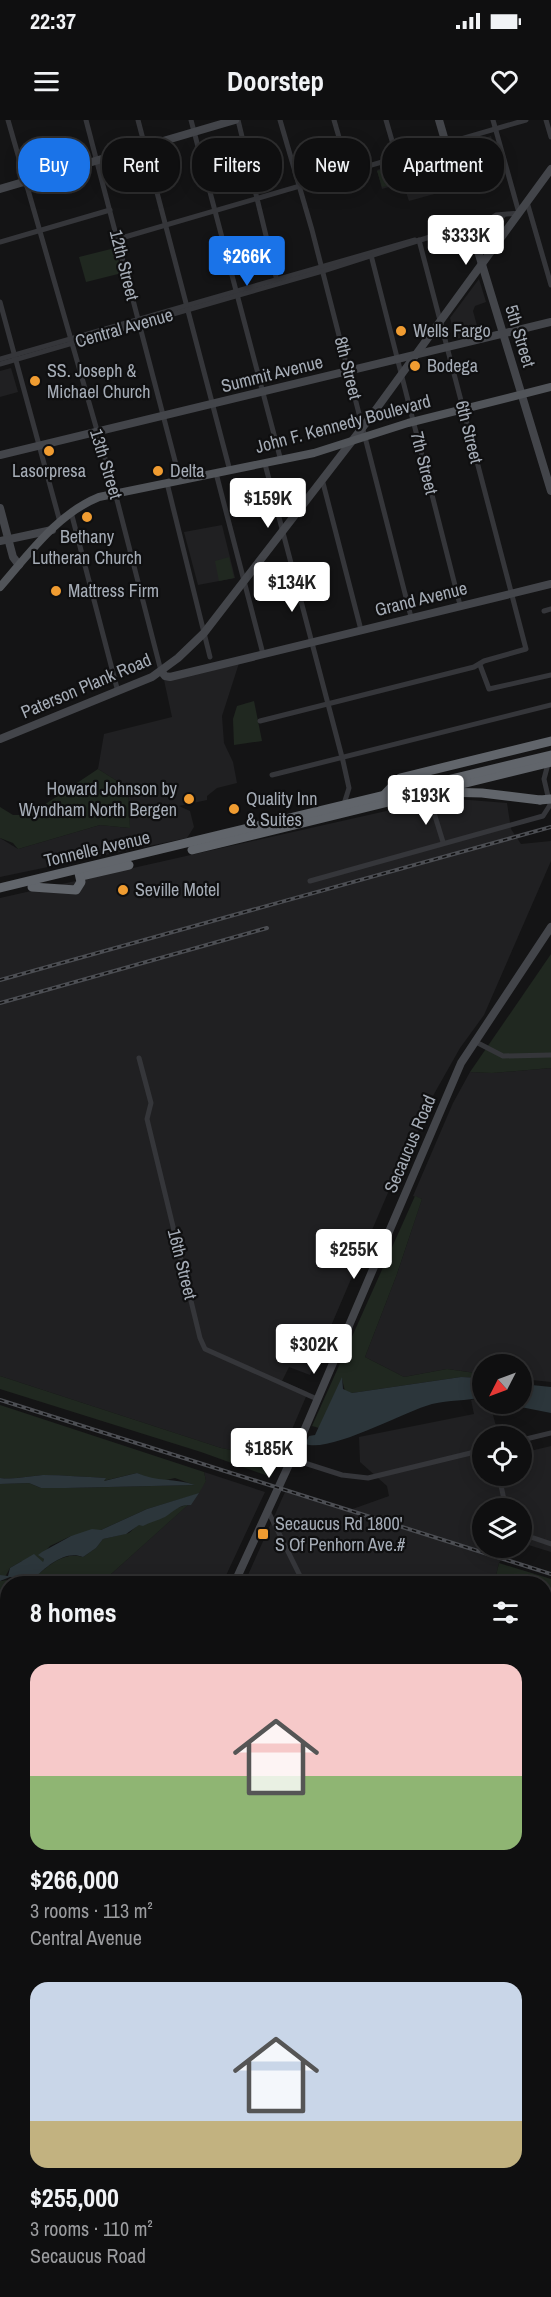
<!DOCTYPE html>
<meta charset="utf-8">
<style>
body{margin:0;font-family:"Archivo Narrow",sans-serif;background:#1d1d1e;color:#f1f3f6;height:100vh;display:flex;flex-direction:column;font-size:22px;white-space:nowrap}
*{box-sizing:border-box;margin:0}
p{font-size:20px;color:#9b9c9f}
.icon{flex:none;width:33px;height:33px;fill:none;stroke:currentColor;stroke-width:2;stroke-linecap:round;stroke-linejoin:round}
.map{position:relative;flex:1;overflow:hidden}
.drawer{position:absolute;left:0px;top:1456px;width:552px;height:722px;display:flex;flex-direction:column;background:#0f0f10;border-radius:24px 24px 0 0;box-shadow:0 3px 15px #0003,0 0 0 2px #2f2f30}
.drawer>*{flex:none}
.banner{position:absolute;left:18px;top:18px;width:516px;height:54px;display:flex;gap:12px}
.needle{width:39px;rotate:228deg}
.buttons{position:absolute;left:472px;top:1234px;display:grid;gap:12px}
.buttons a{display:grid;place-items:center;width:60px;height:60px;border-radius:50%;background:#0f0f10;box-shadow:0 3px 15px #0003,0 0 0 2px #2f2f30;font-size:30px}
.price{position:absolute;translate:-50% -51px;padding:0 14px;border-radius:6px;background:#fff;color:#222;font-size:20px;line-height:39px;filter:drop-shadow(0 2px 3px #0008)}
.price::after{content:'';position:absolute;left:50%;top:36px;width:18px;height:14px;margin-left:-9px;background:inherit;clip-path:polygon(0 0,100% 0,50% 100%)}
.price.current{background:#1a73e8;color:#fff}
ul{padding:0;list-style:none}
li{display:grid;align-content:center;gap:12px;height:318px;padding:0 30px}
li span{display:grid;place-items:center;height:186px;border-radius:18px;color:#555}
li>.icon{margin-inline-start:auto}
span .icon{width:108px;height:108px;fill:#fffc;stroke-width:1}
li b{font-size:26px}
h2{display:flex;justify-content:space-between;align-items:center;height:72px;padding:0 30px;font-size:26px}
.pill{padding:0 21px;border-radius:24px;background:#0f0f10;box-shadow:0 3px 15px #0003,0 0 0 2px #2f2f30;font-size:21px;line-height:54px}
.pill.current{background:#1a73e8;color:#fff}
.status{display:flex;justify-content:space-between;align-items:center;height:42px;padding:0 30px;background:#0f0f10;direction:ltr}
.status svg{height:16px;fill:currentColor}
header{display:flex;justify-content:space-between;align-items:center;height:78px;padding:0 30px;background:#0f0f10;font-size:27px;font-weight:800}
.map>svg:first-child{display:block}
.built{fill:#202022}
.green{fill:#202820}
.water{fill:#2c363b}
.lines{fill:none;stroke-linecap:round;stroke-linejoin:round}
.stream{stroke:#2c363b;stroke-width:1.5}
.street{stroke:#35363a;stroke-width:5}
.secondary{stroke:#43454a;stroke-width:8}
.primary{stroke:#515459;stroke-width:8}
.highway{stroke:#61656b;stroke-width:9}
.rail-casing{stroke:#4c4e53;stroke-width:4}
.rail{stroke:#0f0f10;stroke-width:1.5;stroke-dasharray:4.5;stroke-linecap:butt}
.highway-bridge{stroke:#61656b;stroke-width:9}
.poi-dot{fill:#f09c31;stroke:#0f0f10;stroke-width:2}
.labels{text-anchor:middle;stroke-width:4.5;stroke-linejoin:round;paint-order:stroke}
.street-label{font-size:18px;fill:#a5acb6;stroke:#0f0f10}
.poi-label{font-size:18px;fill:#a5acb6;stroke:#0f0f10;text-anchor:start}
</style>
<div class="status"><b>22:37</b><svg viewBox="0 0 49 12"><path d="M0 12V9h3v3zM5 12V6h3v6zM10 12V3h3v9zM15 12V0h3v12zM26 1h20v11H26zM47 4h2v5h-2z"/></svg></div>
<header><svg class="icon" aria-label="menu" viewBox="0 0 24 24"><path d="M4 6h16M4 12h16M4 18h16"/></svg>Doorstep<svg class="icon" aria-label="heart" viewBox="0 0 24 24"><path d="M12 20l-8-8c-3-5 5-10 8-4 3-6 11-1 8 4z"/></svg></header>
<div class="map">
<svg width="551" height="2177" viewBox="0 0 551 2177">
<rect width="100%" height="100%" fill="#141415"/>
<g class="built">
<path d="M491,16L503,55L409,81L403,63L382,69L377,50Z"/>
<path d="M479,159L486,182L475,186L473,191L479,213L456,219L450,198Z"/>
<path d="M11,248L18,272L0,277V251Z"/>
<path d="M222,405L235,458L198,465L184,412Z"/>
<path d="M240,540L222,596L224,623L233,642L237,663L217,668L207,676V680L179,686L190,691L194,707L187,718L0,757V718L18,729L100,705L130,708L128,668L98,649L104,614L172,597L164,560L170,555Z"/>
<path d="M444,678L507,683L511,709L521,724L551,721V741L484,895L460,928L434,974L394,1069L390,1068L310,1255L289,1247L282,1261L308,1272L290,1314L236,1331L221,1328L0,1256V778Z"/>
<path d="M551,948V1262L522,1259V1245H483V1254L447,1249L404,1257L365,1237L397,1154L422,1079L413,1076L453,983L470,952L492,953Z"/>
<path d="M483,1277V1284H490L499,1317H483V1356H522V1333L551,1326V1432L522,1423V1389H483V1428H510L499,1443L494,1464H244L285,1372L347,1391L389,1376L387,1366L360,1342L359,1317L474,1294L471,1280Z"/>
<path d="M204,1352L265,1372L222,1464H100L191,1382L206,1361Z"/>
<path d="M0,1499H7L8,1697L0,1703Z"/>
<path d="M544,1828L551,1854V1920L545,1922Z"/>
<path d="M7,1896L8,2170H539L543,2177H0V1898Z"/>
</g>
<g class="green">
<path d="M396,46L398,54L390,57L401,54L404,63L382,67L377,51Z"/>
<path d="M115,128L122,153L86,162L79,137Z"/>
<path d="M229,437L234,458L219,461L215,441Z"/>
<path d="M254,581L262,621L234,625L233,599L237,586Z"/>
<path d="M98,649L128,668L130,708L100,705L18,729L13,723L0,718V687L13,695H29Z"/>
<path d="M551,834V948L492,953L470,952Z"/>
<path d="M415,1076L422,1079L397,1154L365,1237L404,1257L447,1249L483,1254V1258L461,1257L352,1273L345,1271L342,1259L319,1308L312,1306Z"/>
<path d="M0,1256L221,1328L236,1331L290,1314L271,1357L201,1332L0,1269Z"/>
<path d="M0,1285L204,1352L206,1361L199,1373L194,1375L147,1389L101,1410L71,1416L50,1426L41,1436L44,1439L43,1442L22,1441L10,1448L5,1457L0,1455V1364L29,1363L41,1368H66L194,1365L175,1358L162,1361L150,1359L137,1353L103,1361L105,1358C85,1357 63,1355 43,1355C28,1356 15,1360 0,1358Z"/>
<path d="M189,1384L100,1464H8L7,1484L0,1483V1461C4,1461 38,1454 41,1452C53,1442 66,1432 83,1437L96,1428L103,1419L129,1413L139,1404L164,1397L174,1389Z"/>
<path d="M499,1443L551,1459V1599L545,1600L544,1464H494Z"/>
</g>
<g class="water">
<path d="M342,1257L343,1269L352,1273L461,1257L483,1258V1277C466,1281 449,1280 432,1284C403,1292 331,1333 305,1324L309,1316L315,1315Z"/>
<path d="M522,1264L551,1267V1293L505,1284H522Z"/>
<path d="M137,1353C157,1362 175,1358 195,1365L66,1368H41L29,1363L0,1364V1358C15,1360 28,1356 43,1355C64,1355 85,1357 106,1358L104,1361Z"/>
<path d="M199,1373L191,1385C180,1384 174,1391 165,1397C157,1401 150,1402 143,1406L139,1405L126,1414L103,1419L96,1428L83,1437C64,1430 47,1447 34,1458L10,1457L0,1461V1455L8,1456L10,1448L34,1434L43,1442L44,1439L38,1435L42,1432L71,1416L92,1409L101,1410L147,1389Z"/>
<path d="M551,1938V2011L545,2013V1943Z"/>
</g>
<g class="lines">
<g class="stream">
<path d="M544,2142L551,2151"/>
<path d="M382,2177L400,2170"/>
</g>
<g class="street">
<path d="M8,0L117,380L161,551"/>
<path d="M86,0L180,360"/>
<path d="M138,0L230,351"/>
<path d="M191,0L281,341"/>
<path d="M238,0L277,161"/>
<path d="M280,0L312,110L411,497"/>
<path d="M334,0L349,52"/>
<path d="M386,0L397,38"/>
<path d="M546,0L551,17"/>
<path d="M527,82L551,165"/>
<path d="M488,100L496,95L519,93L493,0"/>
<path d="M437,115C456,102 485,108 503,96"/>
<path d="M118,119L526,0"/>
<path d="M0,122L110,90"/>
<path d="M371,135L460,485"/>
<path d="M0,182L60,402"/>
<path d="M0,239L415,120"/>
<path d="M0,244L326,150L433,116L446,115L458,109"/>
<path d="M265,344L343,641L349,668L344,684"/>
<path d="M216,353L263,534"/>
<path d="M322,359L361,510"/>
<path d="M167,363L210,537"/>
<path d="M71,392L118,572"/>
<path d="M544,491L551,489"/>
<path d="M480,545L489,569L551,555"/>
<path d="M260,601L474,547L484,541L526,529L419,120"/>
<path d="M272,655L551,585"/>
<path d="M431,683L443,722"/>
<path d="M310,761L543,696L550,685L544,659L548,644"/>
<path d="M474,921L503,936L551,935"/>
<path d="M139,938L151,983L147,999L200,1218L205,1229L317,1279"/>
<path d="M522,1320L551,1313"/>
<path d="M292,1339L342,1355L368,1358L483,1330"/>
<path d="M499,1356L506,1389"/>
<path d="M268,1391L304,1464"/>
<path d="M522,1414L551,1424"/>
<path d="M5,1717L8,1715"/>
<path d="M547,1795L551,1811"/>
<path d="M74,2177L91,2170"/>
</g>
<g class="secondary">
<path d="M439,0L446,24"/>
<path d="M0,69L235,0"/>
<path d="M470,105L551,371"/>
<path d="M0,335L551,202"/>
<path d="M0,388L13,437L19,445"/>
<path d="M0,421L52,410"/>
<path d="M161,551L165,556L170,557L551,464"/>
<path d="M0,619L152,557L178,538L204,513L369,299L551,49"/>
<path d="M234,1464L298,1325L461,943L551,807"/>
<path d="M544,1795L551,1794"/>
<path d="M0,1890L8,1889"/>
<path d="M180,2170L183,2177"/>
</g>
<path class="primary" d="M0,467C29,434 57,394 99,377L314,333L408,303L551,267"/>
<g class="highway">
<path d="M442,672L482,673L540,680"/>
<path d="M385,674L400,658L551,621"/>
<path d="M192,730L551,642"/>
<path d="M81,756L129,745"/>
<path d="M32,767L76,770L81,762L79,753"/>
<path d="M0,768L551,635"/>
<path d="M544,1610L551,1609"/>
<path d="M544,1621H551"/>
<path d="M0,1731L8,1730"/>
<path d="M0,1741L8,1740"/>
<path d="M0,1752L8,1750"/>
<path d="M0,1760L8,1758"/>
<path d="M0,1774L8,1771"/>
</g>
<defs>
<g id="rail">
<path d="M0,860L551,707"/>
<path d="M0,883L267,808"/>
<path d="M0,1280L551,1454"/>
</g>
</defs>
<use href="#rail" class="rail-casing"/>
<use href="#rail" class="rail"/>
<path class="highway-bridge" d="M540,680L551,679"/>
</g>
<g class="poi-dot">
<circle cx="401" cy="211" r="6"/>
<circle cx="415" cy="246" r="6"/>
<circle cx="35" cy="261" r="6"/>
<circle cx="49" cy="331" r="6"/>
<circle cx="158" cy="351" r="6"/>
<circle cx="87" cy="397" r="6"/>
<circle cx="56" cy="471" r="6"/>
<circle cx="189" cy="679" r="6"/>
<circle cx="234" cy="689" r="6"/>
<circle cx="123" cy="770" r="6"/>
<rect x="257" y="1408" width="12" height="12" rx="3"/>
</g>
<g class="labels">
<g class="street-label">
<text transform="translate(124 145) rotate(76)" y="6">12th Street</text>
<text transform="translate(124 208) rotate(-16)" y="6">Central Avenue</text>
<text transform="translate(520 216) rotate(73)" y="6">5th Street</text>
<text transform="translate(348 248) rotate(76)" y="6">8th Street</text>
<text transform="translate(272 254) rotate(-14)" y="6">Summit Avenue</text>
<text transform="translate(343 304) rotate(-15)" y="6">John F. Kennedy Boulevard</text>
<text transform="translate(469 312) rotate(76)" y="6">6th Street</text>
<text transform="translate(424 343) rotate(76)" y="6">7th Street</text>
<text transform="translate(106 344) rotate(73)" y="6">13th Street</text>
<text transform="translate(421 479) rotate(-14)" y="6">Grand Avenue</text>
<text transform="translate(86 566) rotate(-23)" y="6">Paterson Plank Road</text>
<text transform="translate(97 729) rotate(-13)" y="6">Tonnelle Avenue</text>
<text transform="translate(410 1024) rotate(-67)" y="6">Secaucus Road</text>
<text transform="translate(182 1144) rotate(76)" y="6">16th Street</text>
</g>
<g class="poi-label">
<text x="413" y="217">Wells Fargo</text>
<text x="427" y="252">Bodega</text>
<text x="47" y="257">SS. Joseph &amp;<tspan x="47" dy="21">Michael Church</tspan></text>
<text x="49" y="357" text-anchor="middle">Lasorpresa</text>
<text x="170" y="357">Delta</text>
<text x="87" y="423" text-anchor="middle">Bethany<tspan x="87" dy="21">Lutheran Church</tspan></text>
<text x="68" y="477">Mattress Firm</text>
<text x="177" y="675" text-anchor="end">Howard Johnson by<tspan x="177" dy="21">Wyndham North Bergen</tspan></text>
<text x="246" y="685">Quality Inn<tspan x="246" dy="21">&amp; Suites</tspan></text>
<text x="135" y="776">Seville Motel</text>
<text x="275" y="1410">Secaucus Rd 1800'<tspan x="275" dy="21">S Of Penhorn Ave.#</tspan></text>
</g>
</g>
</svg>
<div class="buttons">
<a><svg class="needle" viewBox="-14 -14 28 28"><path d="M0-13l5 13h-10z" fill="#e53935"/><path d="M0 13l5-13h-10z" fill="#9b9c9f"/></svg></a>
<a><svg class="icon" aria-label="locate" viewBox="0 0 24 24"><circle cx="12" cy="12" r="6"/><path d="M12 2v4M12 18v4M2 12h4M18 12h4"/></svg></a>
<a><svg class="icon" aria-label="layers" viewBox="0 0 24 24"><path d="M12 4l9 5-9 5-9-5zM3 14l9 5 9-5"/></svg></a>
</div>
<b class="price" style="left:466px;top:146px">$333K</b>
<b class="price current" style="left:247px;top:167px">$266K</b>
<b class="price" style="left:268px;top:409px">$159K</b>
<b class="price" style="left:292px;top:493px">$134K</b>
<b class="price" style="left:426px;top:706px">$193K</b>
<b class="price" style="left:354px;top:1160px">$255K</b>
<b class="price" style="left:314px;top:1255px">$302K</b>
<b class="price" style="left:269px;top:1359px">$185K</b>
<div class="banner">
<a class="pill current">Buy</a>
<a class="pill">Rent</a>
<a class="pill">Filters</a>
<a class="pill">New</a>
<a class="pill">Apartment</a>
</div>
<section class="drawer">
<h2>8 homes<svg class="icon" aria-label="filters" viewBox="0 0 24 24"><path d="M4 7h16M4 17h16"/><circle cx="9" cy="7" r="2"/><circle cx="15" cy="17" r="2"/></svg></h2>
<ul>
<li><span style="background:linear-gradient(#f6c9c9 60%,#8fb573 0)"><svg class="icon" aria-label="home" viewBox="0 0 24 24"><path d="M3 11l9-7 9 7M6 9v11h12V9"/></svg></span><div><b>$266,000</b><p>3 rooms · 113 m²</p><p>Central Avenue</p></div></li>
<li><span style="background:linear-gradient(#c9d6e8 75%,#c2b280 0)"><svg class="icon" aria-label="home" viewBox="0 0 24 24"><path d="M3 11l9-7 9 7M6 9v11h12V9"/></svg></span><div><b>$255,000</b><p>3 rooms · 110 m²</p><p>Secaucus Road</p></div></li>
</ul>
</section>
</div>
